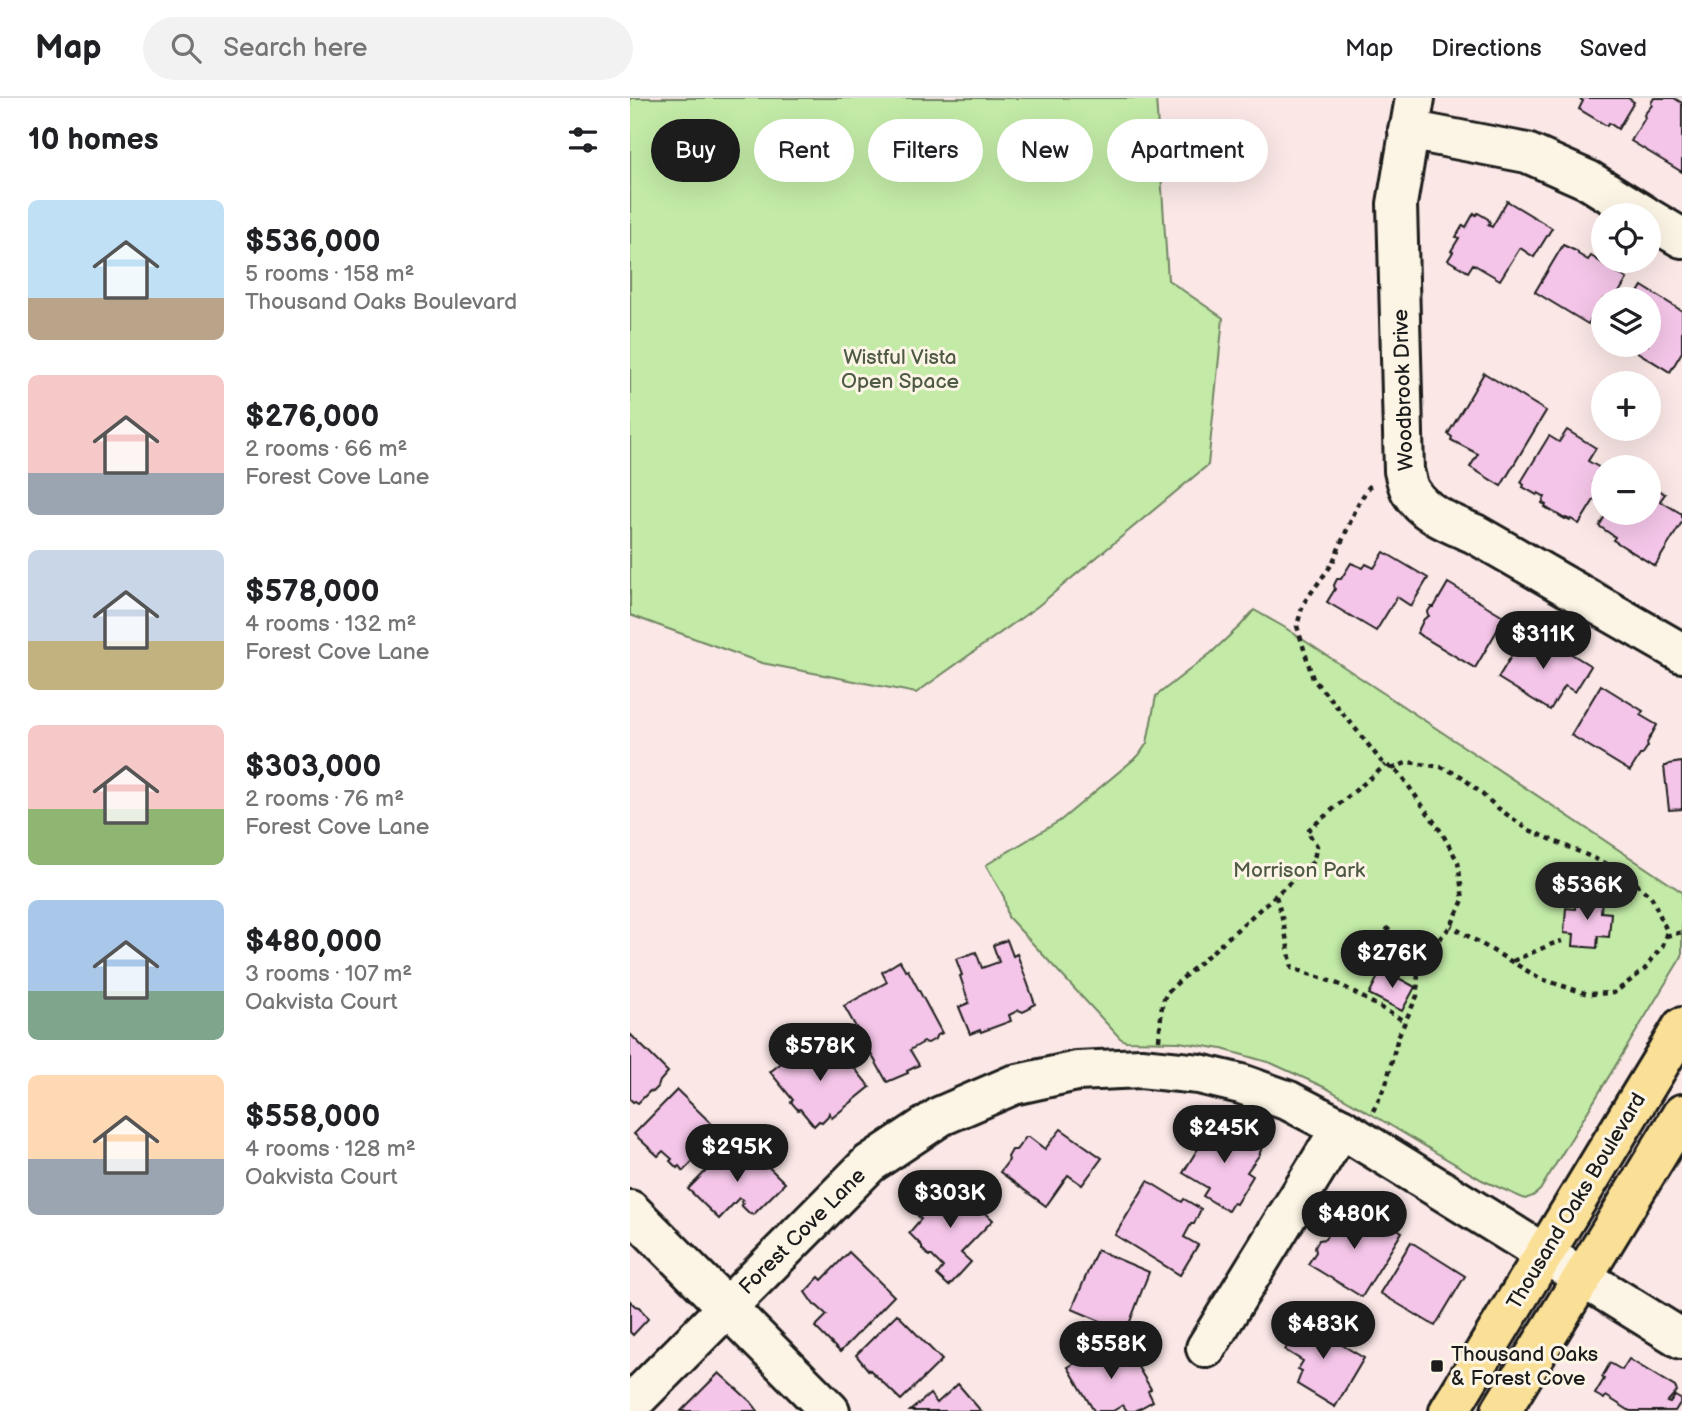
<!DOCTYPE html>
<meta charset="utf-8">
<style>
body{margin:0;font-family:"Balsamiq Sans",sans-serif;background:#f2f2f2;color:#202124;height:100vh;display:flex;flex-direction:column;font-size:26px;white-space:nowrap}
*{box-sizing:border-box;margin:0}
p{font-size:23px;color:#757577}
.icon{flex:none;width:38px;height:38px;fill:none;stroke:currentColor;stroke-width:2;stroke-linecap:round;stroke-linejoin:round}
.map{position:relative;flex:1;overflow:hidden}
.drawer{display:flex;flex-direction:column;background:#fff;width:630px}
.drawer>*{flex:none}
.banner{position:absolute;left:21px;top:21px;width:665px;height:63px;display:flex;gap:14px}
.controls{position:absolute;left:961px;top:105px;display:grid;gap:14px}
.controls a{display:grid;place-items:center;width:70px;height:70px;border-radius:50%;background:#fff;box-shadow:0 7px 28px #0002;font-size:35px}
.price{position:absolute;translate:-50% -60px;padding:0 16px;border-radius:24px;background:#1c1c1c;color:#fff;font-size:23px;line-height:46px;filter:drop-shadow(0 2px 4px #0008)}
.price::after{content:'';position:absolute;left:50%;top:42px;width:21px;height:16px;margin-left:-10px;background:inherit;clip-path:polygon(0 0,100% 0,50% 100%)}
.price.selected{background:#222;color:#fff}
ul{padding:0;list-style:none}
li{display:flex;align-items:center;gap:21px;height:175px;padding:0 28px}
li span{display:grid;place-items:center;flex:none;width:196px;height:140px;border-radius:10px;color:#555}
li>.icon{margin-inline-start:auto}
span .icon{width:84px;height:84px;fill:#fffc;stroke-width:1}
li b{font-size:30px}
h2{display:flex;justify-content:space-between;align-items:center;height:84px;padding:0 28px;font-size:30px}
.pill{padding:0 24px;border-radius:32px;background:#fff;box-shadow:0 7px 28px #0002;font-size:24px;line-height:63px}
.pill.selected{background:#1c1c1c;color:#fff}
header{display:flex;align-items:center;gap:42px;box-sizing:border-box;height:98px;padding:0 35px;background:#fff;border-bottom:2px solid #e0e0e0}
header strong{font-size:33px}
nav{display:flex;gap:38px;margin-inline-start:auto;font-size:24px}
.search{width:490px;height:63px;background:#f2f2f2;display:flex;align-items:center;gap:18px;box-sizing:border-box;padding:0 24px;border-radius:38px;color:#757577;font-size:26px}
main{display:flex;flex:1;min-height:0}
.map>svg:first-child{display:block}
.green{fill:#c3eba7;stroke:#708462;stroke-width:2}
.building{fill:#f4c5e8;stroke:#1c1c1c;stroke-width:2}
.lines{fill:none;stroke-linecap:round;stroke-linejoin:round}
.minor-casing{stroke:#1c1c1c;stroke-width:44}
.major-casing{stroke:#1c1c1c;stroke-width:44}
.path{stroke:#1c1c1c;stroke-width:4.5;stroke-dasharray:5 5;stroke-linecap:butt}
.minor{stroke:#fcf5e5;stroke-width:38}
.major{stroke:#fadf96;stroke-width:38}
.poi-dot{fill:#1c1c1c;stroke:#fcf5e5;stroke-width:2.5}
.labels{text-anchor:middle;stroke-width:6;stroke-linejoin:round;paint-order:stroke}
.park-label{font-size:21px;fill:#4e5a46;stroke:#fcf5e5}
.street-label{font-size:21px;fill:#1c1c1c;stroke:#fcf5e5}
.poi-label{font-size:21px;fill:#1c1c1c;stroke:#fcf5e5;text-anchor:start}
</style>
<header>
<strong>Map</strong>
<div class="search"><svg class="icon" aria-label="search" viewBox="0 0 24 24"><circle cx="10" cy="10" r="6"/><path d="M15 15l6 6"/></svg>Search here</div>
<nav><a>Map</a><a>Directions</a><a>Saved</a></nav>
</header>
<main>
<section class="drawer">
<h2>10 homes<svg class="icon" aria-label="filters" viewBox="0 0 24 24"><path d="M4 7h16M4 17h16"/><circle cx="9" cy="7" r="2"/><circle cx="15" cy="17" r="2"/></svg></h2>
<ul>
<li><span style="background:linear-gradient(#bfe0f5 70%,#b9a48a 0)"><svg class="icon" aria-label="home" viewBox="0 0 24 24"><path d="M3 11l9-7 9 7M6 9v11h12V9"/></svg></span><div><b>$536,000</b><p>5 rooms · 158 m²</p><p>Thousand Oaks Boulevard</p></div></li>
<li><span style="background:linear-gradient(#f6c9c9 70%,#9aa5b1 0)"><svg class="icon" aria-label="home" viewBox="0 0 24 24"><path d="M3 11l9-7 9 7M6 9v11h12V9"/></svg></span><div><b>$276,000</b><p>2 rooms · 66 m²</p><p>Forest Cove Lane</p></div></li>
<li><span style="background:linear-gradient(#c9d6e8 65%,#c2b280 0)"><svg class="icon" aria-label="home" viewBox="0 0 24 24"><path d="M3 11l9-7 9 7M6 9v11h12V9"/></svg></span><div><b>$578,000</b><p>4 rooms · 132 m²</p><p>Forest Cove Lane</p></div></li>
<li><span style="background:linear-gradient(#f6c9c9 60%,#8fb573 0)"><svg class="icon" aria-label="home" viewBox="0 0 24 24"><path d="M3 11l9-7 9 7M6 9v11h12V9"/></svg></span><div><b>$303,000</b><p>2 rooms · 76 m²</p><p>Forest Cove Lane</p></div></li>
<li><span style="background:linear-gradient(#a9c7e8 65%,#7fa58c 0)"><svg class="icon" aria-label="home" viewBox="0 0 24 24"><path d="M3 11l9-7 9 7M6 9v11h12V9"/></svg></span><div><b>$480,000</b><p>3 rooms · 107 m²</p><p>Oakvista Court</p></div></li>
<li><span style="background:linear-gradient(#ffd9b3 60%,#9aa5b1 0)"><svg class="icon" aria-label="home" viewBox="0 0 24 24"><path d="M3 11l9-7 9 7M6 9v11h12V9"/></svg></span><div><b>$558,000</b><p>4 rooms · 128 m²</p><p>Oakvista Court</p></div></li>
</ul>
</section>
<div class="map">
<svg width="1052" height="1313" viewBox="0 0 1052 1313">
<rect width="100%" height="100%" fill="#fae7e6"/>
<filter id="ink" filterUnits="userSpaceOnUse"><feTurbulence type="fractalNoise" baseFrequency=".0143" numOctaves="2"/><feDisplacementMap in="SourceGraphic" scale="14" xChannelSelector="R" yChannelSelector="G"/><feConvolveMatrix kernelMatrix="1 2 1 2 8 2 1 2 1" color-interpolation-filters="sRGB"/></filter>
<g filter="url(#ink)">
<g class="green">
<path d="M0,0H526L538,182L593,220L578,367L408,508L286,595L132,565L0,517Z"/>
<path d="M624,512L654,529L1052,794V858L910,1092L903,1098L895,1101L852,1082L748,1020L696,990L641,965L592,951L549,944L495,943L490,940L378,819L374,799L356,767L431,722L509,657L517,645L526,598L581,555L611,527Z"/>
</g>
<g class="building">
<path d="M948,0H998L1004,4L988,31L979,25L977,28L949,11L953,3Z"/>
<path d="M1024,0H1044L1052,5V74L1001,43L1015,20L1014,17L1022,7L1021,5Z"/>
<path d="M877,103L922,130L904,159L890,150L870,182L843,166L838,174L818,162L823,154L821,153L829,140L826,139L833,127L836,129L844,115L846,117L848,115L858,121L860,125L858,127L862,129Z"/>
<path d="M933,147L948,154V156L958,162L961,158L997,181L985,201H973L958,226L905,194Z"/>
<path d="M1012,188L1052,213V254L1040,274L996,247H1018V201H1004Z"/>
<path d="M854,275L916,313L871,388L840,369L848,356L821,342L822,339L818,336Z"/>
<path d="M937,332L966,350L958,363L972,371L963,384L972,389L949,426L941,421L940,422L936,420L935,421L915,409L916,407L912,405L915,399L908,395L907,397L893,389L894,387L891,384L919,338L929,344Z"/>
<path d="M1018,386L1035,396L1030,403L1052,416V424L1025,468L983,442L985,439L969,428L977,415H1018Z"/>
<path d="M754,454L798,480L781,508L767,499L746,533L697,504L705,491L704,487L707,481H711L721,465L733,470L736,466L744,470Z"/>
<path d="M818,485L875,519L845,570L787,535L794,521L799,518L797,515L801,509H804Z"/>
<path d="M896,534L901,537L902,535L911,541L910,543L920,549L922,544L961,568L945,594L935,588L920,612L868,580Z"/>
<path d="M971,587L1013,613L1010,617L1027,627L1017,645L1018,648L1012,657H1010L1000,673L941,637Z"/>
<path d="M1052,664V711L1039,712L1034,668H1037L1039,666Z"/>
<path d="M946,799L972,801L971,814L981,815L979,839L968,838L967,850L943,848L944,836L934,835L936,810L945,811Z"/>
<path d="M377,842L383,858L387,856L405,906L401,908L399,911L393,914L389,912L379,917L381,923L351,934L350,932L340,936L329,909L339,905L330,878L332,877L326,861L346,854L352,870L369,864L363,847Z"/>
<path d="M270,863L276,873L278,872L312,935L306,938L305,941L298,945L294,944L280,952L289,967L277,973L278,975L257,984L214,908L257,884L252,874Z"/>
<path d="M752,871L785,889L772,913L739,896Z"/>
<path d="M0,936L38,974L30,983L28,989L23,994L20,993L8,1005L5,1003L3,1004L0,1001Z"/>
<path d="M203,944L240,989L202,1020L199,1015L198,1018L192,1024L189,1023L184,1028L170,1011L168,1012L161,1004L163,1002L140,974L170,950L181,962Z"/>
<path d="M47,992L91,1035L53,1073L49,1068L47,1070L40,1063L42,1061L33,1053L28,1058L4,1036Z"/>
<path d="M586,1021L632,1050L630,1054V1056L617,1074L623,1078L606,1106L603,1105L598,1113L573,1098L578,1090L553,1075Z"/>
<path d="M431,1031L472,1060L452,1087L438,1077L416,1108L370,1074L379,1062L378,1059L382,1052H386L396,1039H399L415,1051Z"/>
<path d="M114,1045L155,1085L123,1117L121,1115L120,1116L111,1107L113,1106L111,1104L113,1102L109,1100L89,1121L58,1091L82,1067L87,1072Z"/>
<path d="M322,1083L363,1122L331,1155L341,1164L319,1188L307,1177L313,1169L302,1158H299L292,1151V1148L279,1135L291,1121L288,1118Z"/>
<path d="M518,1083L552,1104L554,1101L571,1111L564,1126H561L554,1139L568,1147L550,1177L485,1137Z"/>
<path d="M706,1113L711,1116L714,1115L721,1119L722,1122L734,1130L743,1115L772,1134L732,1199L678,1166L686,1154L685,1149L689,1142L695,1141L699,1133L696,1131Z"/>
<path d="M781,1144L835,1178L805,1228L750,1195Z"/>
<path d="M467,1152L519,1174L496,1234L442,1211Z"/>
<path d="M219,1154L264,1198L210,1254L185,1229L197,1217L187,1208L184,1207L175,1194L189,1179L192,1182Z"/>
<path d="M0,1203L5,1208L9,1209L18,1221L3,1237L0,1234Z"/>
<path d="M267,1216L312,1262L271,1302L240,1272L239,1273L226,1257Z"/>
<path d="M677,1217L706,1234L702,1241L734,1260L705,1309L667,1286L672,1273L668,1271L673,1263L655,1252Z"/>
<path d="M486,1242L494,1254L493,1257L500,1268L505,1264L521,1291L518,1293L523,1303L505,1313H497L493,1307L483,1313H464L438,1269Z"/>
<path d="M999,1261L1045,1289L1047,1293L1037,1304L1040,1305L1045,1298L1052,1302L1045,1313H1000L976,1298L974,1301L965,1296L974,1281L972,1279L980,1265L992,1272Z"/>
<path d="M89,1275L121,1304L128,1313H51Z"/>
<path d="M328,1286L351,1313H280L300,1296L307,1305Z"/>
</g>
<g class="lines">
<defs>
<g id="minor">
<path d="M785,0L767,106L774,373C776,379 777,388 781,394C794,416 822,426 845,436L1052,555"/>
<path d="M778,32L897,55L958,82L1014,117"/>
<path d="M1018,120L1052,140"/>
<path d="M0,1112L200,1313"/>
<path d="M576,1250L711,1030"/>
<path d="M0,1307L239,1066L311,1018L383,987L447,973L511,970L569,976L611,986L659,1003L711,1030L1052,1241"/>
</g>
<g id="major">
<path d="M819,1313L1052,929"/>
<path d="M871,1313L1052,1016"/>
</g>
</defs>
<use href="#minor" class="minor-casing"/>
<use href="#major" class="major-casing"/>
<g class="path">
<path d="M741,388L739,389L729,404L702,466L673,506L667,528L683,581L721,625L751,663L770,676L812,735L828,764L833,802L821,828L803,848L784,860"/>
<path d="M762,671L778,664L811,669L831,678L868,710L897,731L991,772L1022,800L1037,833L1033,847L1014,872L984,895L958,896L911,881L821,828"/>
<path d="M646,798L653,823L662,870L711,887L776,924"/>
<path d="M1036,838L1052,834"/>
<path d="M883,863L922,846L932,843"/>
<path d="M529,942L532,907L536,895L683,764L687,748L677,733L756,667"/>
<path d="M743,1013L756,986L768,939L787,898L788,872L780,849L754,828"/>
</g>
<use href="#minor" class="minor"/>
<use href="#major" class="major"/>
</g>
</g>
<rect class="poi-dot" x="800" y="1261" width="14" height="14" rx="3.5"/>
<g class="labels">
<g class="park-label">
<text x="270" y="266">Wistful Vista<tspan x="270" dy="24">Open Space</tspan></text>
<text x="669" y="779">Morrison Park</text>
</g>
<g class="street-label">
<text transform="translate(773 292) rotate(-92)" y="7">Woodbrook Drive</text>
<text transform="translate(946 1103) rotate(-59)" y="7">Thousand Oaks Boulevard</text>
<text transform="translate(172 1133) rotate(-45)" y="7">Forest Cove Lane</text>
</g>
<g class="poi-label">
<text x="821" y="1263">Thousand Oaks<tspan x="821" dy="24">&amp; Forest Cove</tspan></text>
</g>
</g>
</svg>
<div class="controls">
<a><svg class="icon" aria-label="locate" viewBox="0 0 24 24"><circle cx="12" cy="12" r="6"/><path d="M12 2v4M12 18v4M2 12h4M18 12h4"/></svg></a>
<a><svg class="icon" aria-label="layers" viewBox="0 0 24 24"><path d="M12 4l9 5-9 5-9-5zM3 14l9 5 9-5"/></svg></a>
<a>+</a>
<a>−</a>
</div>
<b class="price" style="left:913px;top:573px">$311K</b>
<b class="price selected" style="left:957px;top:824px">$536K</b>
<b class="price" style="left:762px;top:892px">$276K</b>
<b class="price" style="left:190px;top:985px">$578K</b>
<b class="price" style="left:594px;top:1067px">$245K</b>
<b class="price" style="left:107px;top:1086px">$295K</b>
<b class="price" style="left:320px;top:1132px">$303K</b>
<b class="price" style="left:724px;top:1153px">$480K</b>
<b class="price" style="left:693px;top:1263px">$483K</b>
<b class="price" style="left:481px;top:1283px">$558K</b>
<div class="banner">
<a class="pill selected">Buy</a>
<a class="pill">Rent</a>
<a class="pill">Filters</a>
<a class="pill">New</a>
<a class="pill">Apartment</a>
</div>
</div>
</main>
